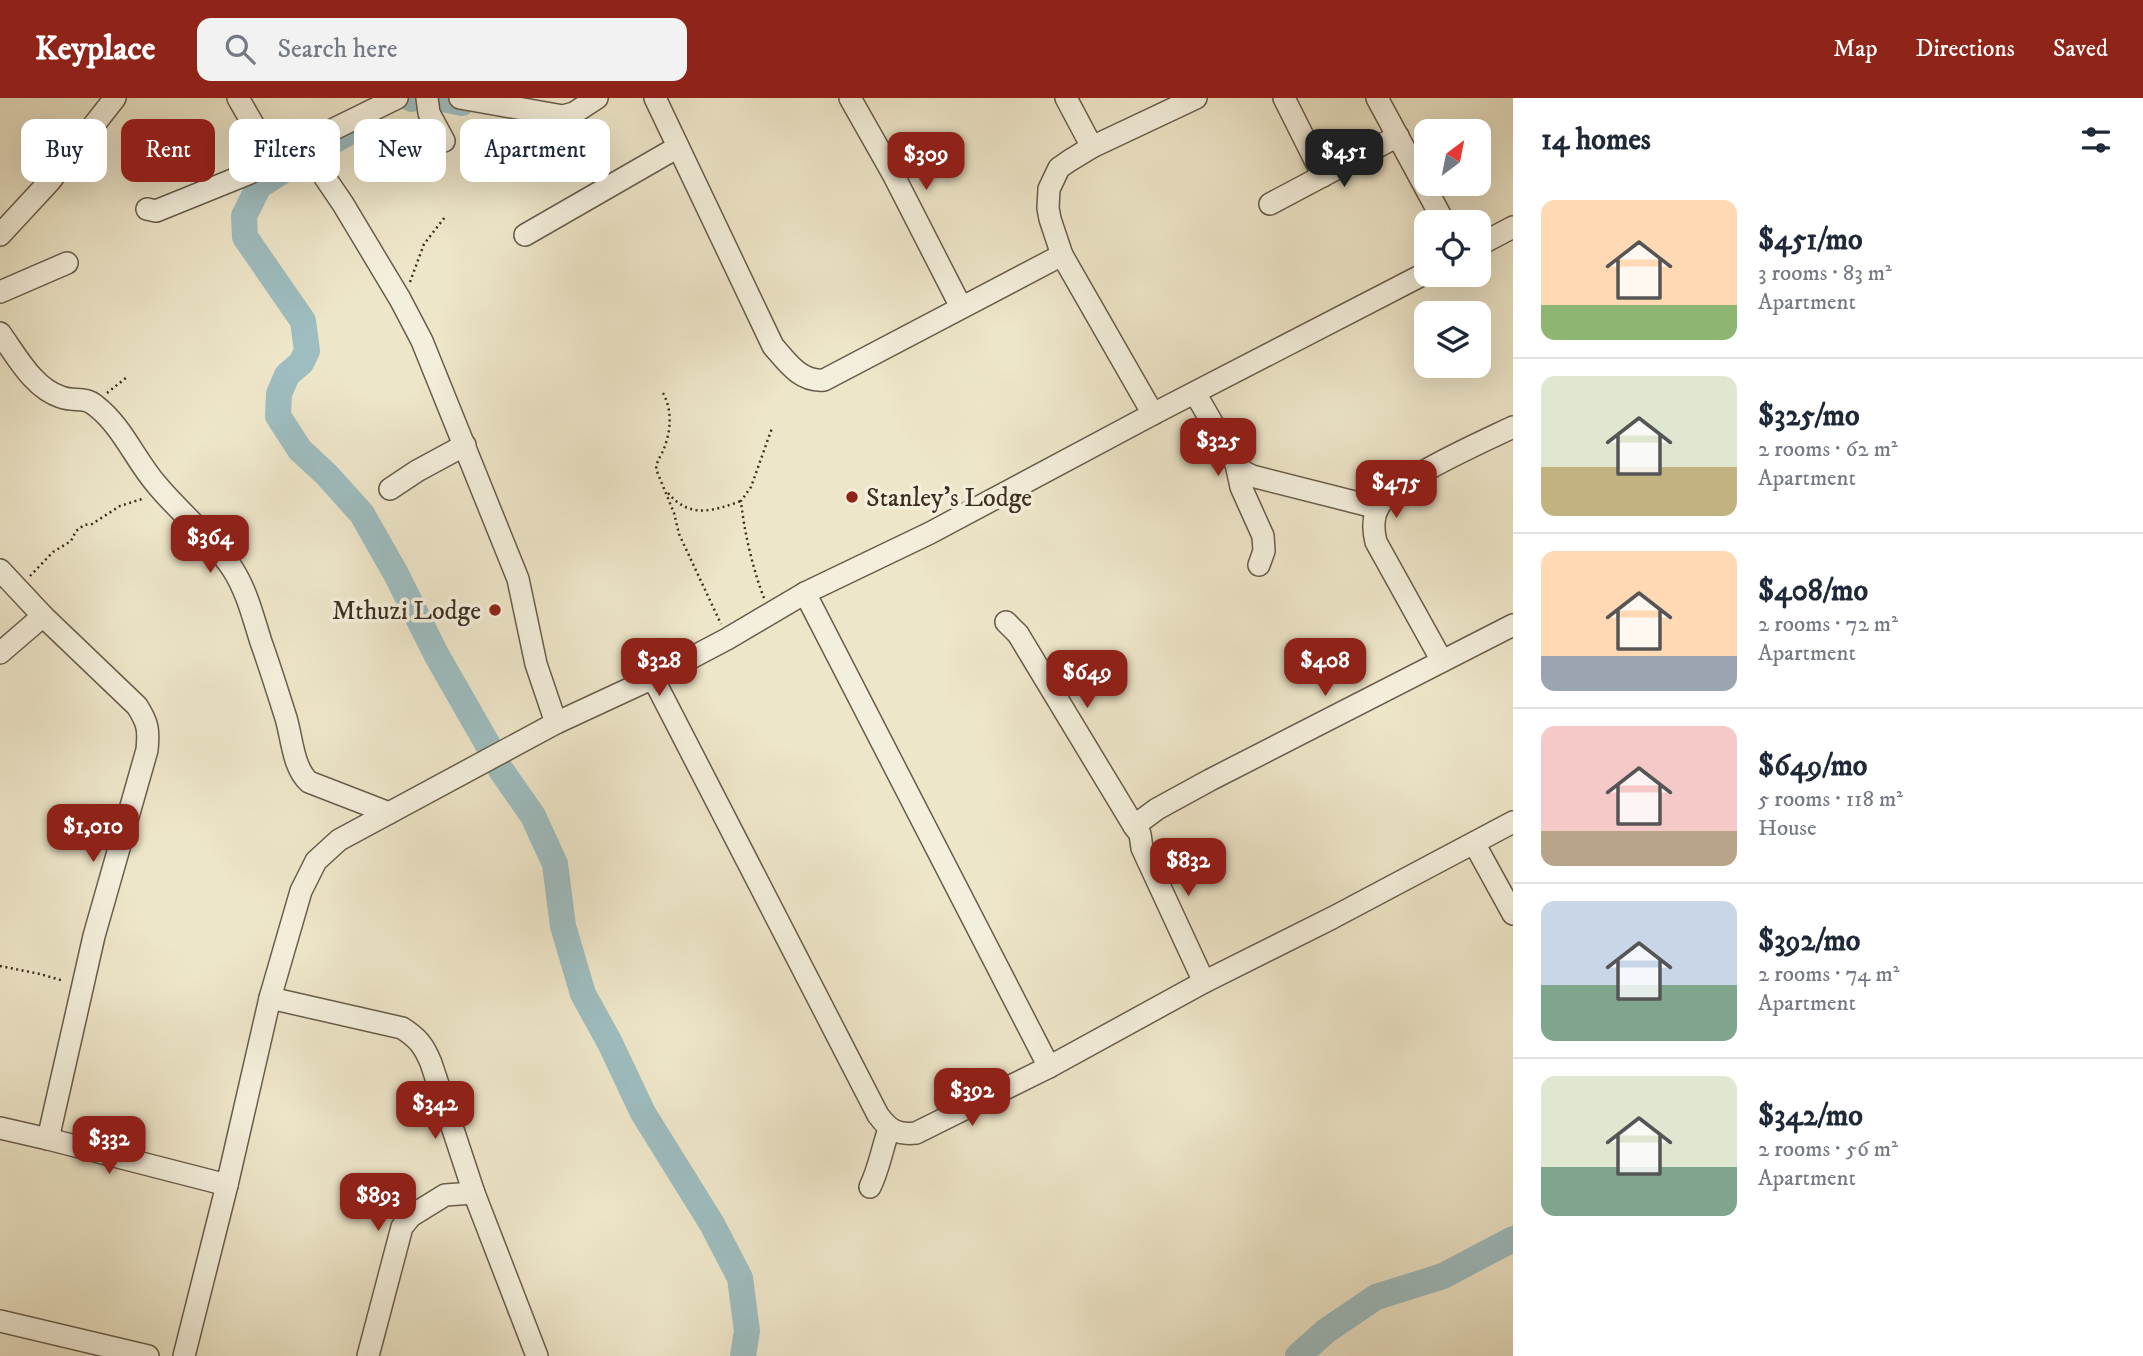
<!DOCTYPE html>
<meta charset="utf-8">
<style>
body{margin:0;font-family:"IM FELL DW Pica",serif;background:#f2f2f3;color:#1f2937;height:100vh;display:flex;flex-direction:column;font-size:26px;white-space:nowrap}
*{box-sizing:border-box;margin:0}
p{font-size:23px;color:#747a83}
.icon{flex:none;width:38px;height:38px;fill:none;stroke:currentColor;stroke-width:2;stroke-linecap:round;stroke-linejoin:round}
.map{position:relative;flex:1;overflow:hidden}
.panel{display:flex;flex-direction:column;background:#fff;width:630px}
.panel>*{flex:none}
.banner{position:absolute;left:21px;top:21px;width:665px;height:63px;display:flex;gap:14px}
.needle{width:46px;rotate:32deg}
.controls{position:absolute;left:1414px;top:21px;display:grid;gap:14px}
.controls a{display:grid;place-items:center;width:77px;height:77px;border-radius:14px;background:#fff;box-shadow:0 7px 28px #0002;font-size:35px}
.price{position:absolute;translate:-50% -60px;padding:0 16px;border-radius:14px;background:#8f2418;color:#fff;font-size:23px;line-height:46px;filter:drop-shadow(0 2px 4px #0008)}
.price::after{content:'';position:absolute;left:50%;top:42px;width:21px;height:16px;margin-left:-10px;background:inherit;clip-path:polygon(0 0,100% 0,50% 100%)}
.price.current{background:#222;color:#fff}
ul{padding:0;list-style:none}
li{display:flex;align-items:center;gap:21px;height:175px;padding:0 28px}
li+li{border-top:2px solid #e0e1e3}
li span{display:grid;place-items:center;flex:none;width:196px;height:140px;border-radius:14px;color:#555}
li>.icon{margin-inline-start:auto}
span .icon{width:84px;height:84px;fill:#fffc;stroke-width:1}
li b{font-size:30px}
h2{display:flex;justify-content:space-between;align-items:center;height:84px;padding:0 28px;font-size:30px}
.pill{padding:0 24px;border-radius:14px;background:#fff;box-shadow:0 7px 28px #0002;font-size:24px;line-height:63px}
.pill.current{background:#8f2418;color:#fff}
header{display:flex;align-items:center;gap:42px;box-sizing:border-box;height:98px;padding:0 35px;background:#8f2418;color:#fff}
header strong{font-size:33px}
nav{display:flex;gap:38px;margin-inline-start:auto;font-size:24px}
.search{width:490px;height:63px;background:#f2f2f3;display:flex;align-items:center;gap:18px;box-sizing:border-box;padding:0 24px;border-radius:14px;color:#747a83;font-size:26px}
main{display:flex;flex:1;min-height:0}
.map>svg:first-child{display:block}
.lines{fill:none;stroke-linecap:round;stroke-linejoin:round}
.river{stroke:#9ebdc0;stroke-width:26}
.minor-casing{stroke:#685d4c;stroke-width:24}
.path{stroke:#3c2f22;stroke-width:2.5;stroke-dasharray:2 3.5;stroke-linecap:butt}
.minor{stroke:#f4efdc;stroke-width:21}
.poi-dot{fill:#8f2418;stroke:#f4efdc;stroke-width:2.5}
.labels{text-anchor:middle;stroke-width:7;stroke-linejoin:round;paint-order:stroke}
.poi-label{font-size:26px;fill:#3c2f22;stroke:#f4efdc;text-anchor:start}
</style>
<header>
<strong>Keyplace</strong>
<div class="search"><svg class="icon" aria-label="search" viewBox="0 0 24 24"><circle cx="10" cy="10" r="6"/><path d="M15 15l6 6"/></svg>Search here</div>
<nav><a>Map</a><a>Directions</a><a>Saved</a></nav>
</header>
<main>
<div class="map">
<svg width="1513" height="1258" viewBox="0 0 1513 1258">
<rect width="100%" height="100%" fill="#eee6c9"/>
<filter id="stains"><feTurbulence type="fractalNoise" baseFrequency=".00286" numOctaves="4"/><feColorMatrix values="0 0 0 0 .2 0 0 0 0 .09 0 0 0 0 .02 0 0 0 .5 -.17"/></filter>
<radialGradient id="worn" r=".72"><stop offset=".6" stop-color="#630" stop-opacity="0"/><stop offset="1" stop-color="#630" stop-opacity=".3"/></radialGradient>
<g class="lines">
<g class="river">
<path d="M439,0L462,5"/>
<path d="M412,1L415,0"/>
<path d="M314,54L360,28"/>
<path d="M306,58L259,88L244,118L245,139L303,223L307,253L301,265L287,277L279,296L278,318L300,352L326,376L362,416L396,476L436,556L488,647"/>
<path d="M501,672L533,718L555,766L563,828L583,896L610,945L643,1015L712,1126L740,1180L747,1233L743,1258"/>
<path d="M1298,1258L1326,1233L1376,1199L1443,1178L1513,1141"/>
</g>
<defs>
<g id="minor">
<path d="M238,0L273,61"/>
<path d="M427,0L429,15L444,43"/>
<path d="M460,0L563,18L574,15L597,0"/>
<path d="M655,0L773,248C787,264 800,284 824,282L1062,157"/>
<path d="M850,0L893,76L961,209"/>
<path d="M1066,0L1092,49"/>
<path d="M1284,0L1323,78"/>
<path d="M1377,0L1444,124"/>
<path d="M303,47L343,106L400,201L422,243L518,481L536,566L556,625"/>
<path d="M1270,106L1398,38"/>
<path d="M147,111L156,113L250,75L273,61L397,0"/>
<path d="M0,137L50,83L115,0"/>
<path d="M525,137L678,49"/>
<path d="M1479,147L1513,129"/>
<path d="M0,194L67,165"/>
<path d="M0,235C16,257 33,290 61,299C74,304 85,298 96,308C123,329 135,362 157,387C181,416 211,439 232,470C247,493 253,519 261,544C270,569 278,595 286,620C292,640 293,670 309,684L389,715"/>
<path d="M1195,295L1236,366L1241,389L1263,438L1264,453L1259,467"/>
<path d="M1153,316L1062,157L1050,121L1048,110L1049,91L1059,70L1069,63L1092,49L1196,0"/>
<path d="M1236,366L1244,374L1252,378L1378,410"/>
<path d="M390,391L417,373L465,347"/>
<path d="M0,472L43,518L137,608C148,625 149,632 147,652L94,838L48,1041"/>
<path d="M805,495L1049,969"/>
<path d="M1006,524L1018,536L1134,728"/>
<path d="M0,555L43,518"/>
<path d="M1442,563L1376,444C1373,432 1372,420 1379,408C1395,382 1482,344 1513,329"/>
<path d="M653,580L878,1017C889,1032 897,1037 916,1035L1049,969L1204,884L1332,820L1513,724"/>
<path d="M1474,745L1513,816"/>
<path d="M1204,884L1142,750L1140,736L1134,728L1157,711L1210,682L1513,527"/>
<path d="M270,900L402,930C418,940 424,948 431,965L474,1095L537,1258"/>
<path d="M0,1030L48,1041L227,1087"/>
<path d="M870,1089C879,1071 882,1051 889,1031"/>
<path d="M0,1223L148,1258"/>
<path d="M184,1258L227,1087L270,900L301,793L316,763L339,742L556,625L653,580L727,541L805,495L930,435L1153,316L1426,175"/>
<path d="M368,1258L402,1129L411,1118L445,1097L474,1095"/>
</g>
</defs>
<use href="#minor" class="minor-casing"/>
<g class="path">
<path d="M410,184L424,146L445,119"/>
<path d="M107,295L127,279"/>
<path d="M663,295C673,313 671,336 662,355C659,361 657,363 656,371L674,415L679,436L721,526"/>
<path d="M668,395C690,421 713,413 741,403"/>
<path d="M30,478L53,454L71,443L76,433L84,427L92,426L120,408L145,400"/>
<path d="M764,500C753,472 744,433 741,403L751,389L772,330"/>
<path d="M0,868L40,876L64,883"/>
</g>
<use href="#minor" class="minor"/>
</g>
<g class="poi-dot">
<circle cx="852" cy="399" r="7"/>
<circle cx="495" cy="512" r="7"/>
</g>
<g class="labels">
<g class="poi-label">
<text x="866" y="408">Stanley's Lodge</text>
<text x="481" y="521" text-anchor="end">Mthuzi Lodge</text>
</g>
</g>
<rect width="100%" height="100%" filter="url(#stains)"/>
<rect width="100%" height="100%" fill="url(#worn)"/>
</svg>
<div class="controls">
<a><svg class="needle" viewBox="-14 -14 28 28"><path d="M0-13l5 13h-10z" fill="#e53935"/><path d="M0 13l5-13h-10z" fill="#747a83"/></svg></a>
<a><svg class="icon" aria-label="locate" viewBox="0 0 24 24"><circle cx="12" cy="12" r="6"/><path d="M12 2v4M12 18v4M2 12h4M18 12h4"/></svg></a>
<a><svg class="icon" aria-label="layers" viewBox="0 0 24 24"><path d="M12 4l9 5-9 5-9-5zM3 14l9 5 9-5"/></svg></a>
</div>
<b class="price current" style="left:1344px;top:91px">$451</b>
<b class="price" style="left:926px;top:94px">$309</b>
<b class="price" style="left:1218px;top:380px">$325</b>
<b class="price" style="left:1396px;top:422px">$475</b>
<b class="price" style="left:210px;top:477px">$364</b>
<b class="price" style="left:659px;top:600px">$328</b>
<b class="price" style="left:1325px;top:600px">$408</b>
<b class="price" style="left:1087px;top:612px">$649</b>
<b class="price" style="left:93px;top:766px">$1,010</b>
<b class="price" style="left:1188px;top:800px">$832</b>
<b class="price" style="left:972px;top:1030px">$392</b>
<b class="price" style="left:435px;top:1043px">$342</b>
<b class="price" style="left:109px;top:1078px">$332</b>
<b class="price" style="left:378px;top:1135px">$893</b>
<div class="banner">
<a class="pill">Buy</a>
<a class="pill current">Rent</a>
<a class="pill">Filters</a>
<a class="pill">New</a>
<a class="pill">Apartment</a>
</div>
</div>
<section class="panel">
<h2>14 homes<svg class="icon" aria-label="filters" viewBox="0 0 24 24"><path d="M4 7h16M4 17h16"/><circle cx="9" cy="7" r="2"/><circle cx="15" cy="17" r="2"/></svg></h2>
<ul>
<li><span style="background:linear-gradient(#ffd9b3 75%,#8fb573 0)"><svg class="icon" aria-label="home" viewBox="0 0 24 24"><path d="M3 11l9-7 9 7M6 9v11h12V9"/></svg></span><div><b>$451/mo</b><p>3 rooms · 83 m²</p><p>Apartment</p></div></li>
<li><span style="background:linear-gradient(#dfe7d0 65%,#c2b280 0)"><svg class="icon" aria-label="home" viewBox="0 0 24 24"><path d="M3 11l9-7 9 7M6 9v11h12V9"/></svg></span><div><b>$325/mo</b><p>2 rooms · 62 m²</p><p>Apartment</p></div></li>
<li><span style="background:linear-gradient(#ffd9b3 75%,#9aa5b1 0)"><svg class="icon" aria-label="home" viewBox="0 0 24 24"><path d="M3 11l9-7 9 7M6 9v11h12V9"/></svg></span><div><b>$408/mo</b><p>2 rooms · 72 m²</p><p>Apartment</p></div></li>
<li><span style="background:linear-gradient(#f6c9c9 75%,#b9a48a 0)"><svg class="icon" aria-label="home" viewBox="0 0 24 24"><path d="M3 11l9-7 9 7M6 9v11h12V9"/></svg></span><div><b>$649/mo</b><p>5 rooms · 118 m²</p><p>House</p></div></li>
<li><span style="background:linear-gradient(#c9d6e8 60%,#7fa58c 0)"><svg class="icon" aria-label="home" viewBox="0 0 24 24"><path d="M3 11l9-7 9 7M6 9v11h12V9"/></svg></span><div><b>$392/mo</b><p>2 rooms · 74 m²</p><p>Apartment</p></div></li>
<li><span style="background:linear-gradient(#dfe7d0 65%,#7fa58c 0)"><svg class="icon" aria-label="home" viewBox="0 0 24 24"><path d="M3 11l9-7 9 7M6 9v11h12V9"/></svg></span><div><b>$342/mo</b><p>2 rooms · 56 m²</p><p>Apartment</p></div></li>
</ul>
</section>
</main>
